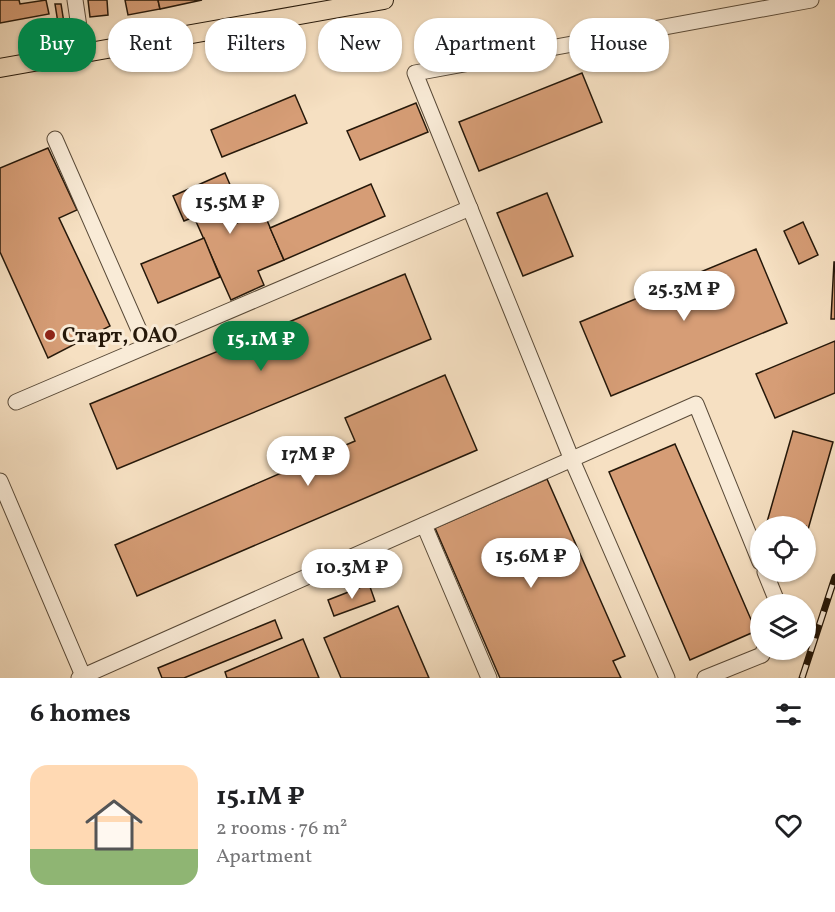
<!DOCTYPE html>
<meta charset="utf-8">
<style>
body{margin:0;font-family:Vollkorn,serif;background:#f2f2f2;color:#202124;height:100vh;display:flex;flex-direction:column;font-size:22px;white-space:nowrap}
*{box-sizing:border-box;margin:0}
p{font-size:20px;color:#757577}
.icon{flex:none;width:33px;height:33px;fill:none;stroke:currentColor;stroke-width:2;stroke-linecap:round;stroke-linejoin:round}
.map{position:relative;height:678px;overflow:hidden}
.drawer{display:flex;flex-direction:column;background:#fff;flex:1}
.drawer>*{flex:none}
.hud{position:absolute;left:18px;top:18px;width:800px;height:54px;display:flex;gap:12px}
.controls{position:absolute;left:750px;top:516px;display:grid;gap:12px}
.controls a{display:grid;place-items:center;width:66px;height:66px;border-radius:50%;background:#fff;box-shadow:0 2px 4px #0004;font-size:30px}
.price{position:absolute;translate:-50% -51px;padding:0 14px;border-radius:21px;background:#fff;color:#222;font-size:20px;line-height:39px;filter:drop-shadow(0 2px 3px #0008)}
.price::after{content:'';position:absolute;left:50%;top:36px;width:18px;height:14px;margin-left:-9px;background:inherit;clip-path:polygon(0 0,100% 0,50% 100%)}
.price.on{background:#0b8043;color:#fff}
ul{padding:0;list-style:none}
li{display:flex;align-items:center;gap:18px;height:150px;padding:0 30px}
li span{display:grid;place-items:center;flex:none;width:168px;height:120px;border-radius:18px;color:#555}
li>.icon{margin-inline-start:auto}
span .icon{width:72px;height:72px;fill:#fffc;stroke-width:1}
li b{font-size:26px}
h2{display:flex;justify-content:space-between;align-items:center;height:72px;padding:0 30px;font-size:26px}
.tag{padding:0 21px;border-radius:24px;background:#fff;box-shadow:0 2px 4px #0004;font-size:21px;line-height:54px}
.tag.on{background:#0b8043;color:#fff}
.map>svg:first-child{display:block}
.building{fill:#d69d76;stroke:#25180a;stroke-width:1.5}
.lines{fill:none;stroke-linecap:round;stroke-linejoin:round}
.minor-casing{stroke:#594a38;stroke-width:17}
.major-casing{stroke:#25180a;stroke-width:20}
.minor{stroke:#f9ebd7;stroke-width:15}
.major{stroke:#f6e0c2;stroke-width:18}
.rail-casing{stroke:#25180a;stroke-width:7}
.rail{stroke:#f9ebd7;stroke-width:4.5;stroke-dasharray:14;stroke-linecap:butt}
.poi-dot{fill:#8f2418;stroke:#f9ebd7;stroke-width:2}
.labels{text-anchor:middle;stroke-width:6;stroke-linejoin:round;paint-order:stroke}
.poi-label{font-size:21px;font-weight:bold;fill:#25180a;stroke:#f9ebd7;text-anchor:start}
</style>
<div class="map">
<svg width="835" height="678" viewBox="0 0 835 678">
<rect width="100%" height="100%" fill="#f6e0c2"/>
<filter id="stains"><feTurbulence type="fractalNoise" baseFrequency=".00333" numOctaves="4"/><feColorMatrix values="0 0 0 0 .2 0 0 0 0 .09 0 0 0 0 .02 0 0 0 .5 -.17"/></filter>
<radialGradient id="worn" r=".72"><stop offset=".6" stop-color="#630" stop-opacity="0"/><stop offset="1" stop-color="#630" stop-opacity=".3"/></radialGradient>
<g class="building">
<path d="M0,0H19L20,4L46,0L49,14L0,23Z"/>
<path d="M88,0H107L108,15L90,17Z"/>
<path d="M125,0H158L160,9L128,15Z"/>
<path d="M158,0H202L160,9Z"/>
<path d="M55,4H61L64,23H58Z"/>
<path d="M582,73L602,122L479,171L459,122Z"/>
<path d="M295,95L307,123L222,157L211,130Z"/>
<path d="M416,103L428,132L360,160L347,131Z"/>
<path d="M48,148L77,210L59,218L110,326L48,358L0,252V168Z"/>
<path d="M225,173L237,201L229,204L237,223L263,211L284,260L258,271L264,285L231,300L194,217L184,221L173,196Z"/>
<path d="M371,184L385,216L284,260L270,228Z"/>
<path d="M547,193L573,256L523,276L497,213Z"/>
<path d="M803,222L818,255L799,264L784,231Z"/>
<path d="M204,238L220,277L158,303L141,264Z"/>
<path d="M756,249L787,323L611,396L580,322Z"/>
<path d="M834,262H835V319H831Z"/>
<path d="M405,274L431,339L117,469L90,404Z"/>
<path d="M835,341V393L775,418L756,374Z"/>
<path d="M445,375L477,450L137,596L115,545L355,441L345,418Z"/>
<path d="M793,431L833,442L807,533L806,532V526H784L767,522Z"/>
<path d="M675,444L756,631L690,660L609,472Z"/>
<path d="M547,479L625,656L613,661L621,678H500L435,528Z"/>
<path d="M369,584L375,601L334,616L328,600Z"/>
<path d="M398,606L429,678H341L324,638Z"/>
<path d="M275,620L282,638L184,678H162L158,668Z"/>
<path d="M303,639L319,678H227L225,672Z"/>
</g>
<g class="lines">
<defs>
<g id="minor">
<path d="M75,0L83,54"/>
<path d="M55,139L146,346"/>
<path d="M16,402L470,208"/>
<path d="M0,481L84,678"/>
<path d="M424,525L489,678"/>
<path d="M765,572L778,604"/>
<path d="M79,678L696,404L760,562"/>
<path d="M667,678L572,460L415,73L811,0"/>
<path d="M705,678L762,655L764,650"/>
</g>
<path id="major" d="M0,68L384,0"/>
</defs>
<use href="#minor" class="minor-casing"/>
<use href="#major" class="major-casing"/>
<use href="#minor" class="minor"/>
<use href="#major" class="major"/>
<defs>
<path id="rail" d="M802,678L835,577"/>
</defs>
<use href="#rail" class="rail-casing"/>
<use href="#rail" class="rail"/>
</g>
<circle class="poi-dot" cx="50" cy="335" r="6"/>
<g class="labels">
<g class="poi-label">
<text x="62" y="342">Старт, ОАО</text>
</g>
</g>
<rect width="100%" height="100%" filter="url(#stains)"/>
<rect width="100%" height="100%" fill="url(#worn)"/>
</svg>
<div class="controls">
<a><svg class="icon" aria-label="locate" viewBox="0 0 24 24"><circle cx="12" cy="12" r="6"/><path d="M12 2v4M12 18v4M2 12h4M18 12h4"/></svg></a>
<a><svg class="icon" aria-label="layers" viewBox="0 0 24 24"><path d="M12 4l9 5-9 5-9-5zM3 14l9 5 9-5"/></svg></a>
</div>
<b class="price" style="left:230px;top:235px">15.5M ₽</b>
<b class="price" style="left:684px;top:322px">25.3M ₽</b>
<b class="price on" style="left:261px;top:372px">15.1M ₽</b>
<b class="price" style="left:308px;top:487px">17M ₽</b>
<b class="price" style="left:531px;top:589px">15.6M ₽</b>
<b class="price" style="left:352px;top:600px">10.3M ₽</b>
<div class="hud">
<a class="tag on">Buy</a>
<a class="tag">Rent</a>
<a class="tag">Filters</a>
<a class="tag">New</a>
<a class="tag">Apartment</a>
<a class="tag">House</a>
</div>
</div>
<section class="drawer">
<h2>6 homes<svg class="icon" aria-label="filters" viewBox="0 0 24 24"><path d="M4 7h16M4 17h16"/><circle cx="9" cy="7" r="2"/><circle cx="15" cy="17" r="2"/></svg></h2>
<ul>
<li><span style="background:linear-gradient(#ffd9b3 70%,#8fb573 0)"><svg class="icon" aria-label="home" viewBox="0 0 24 24"><path d="M3 11l9-7 9 7M6 9v11h12V9"/></svg></span><div><b>15.1M ₽</b><p>2 rooms · 76 m²</p><p>Apartment</p></div><svg class="icon" aria-label="heart" viewBox="0 0 24 24"><path d="M12 20l-8-8c-3-5 5-10 8-4 3-6 11-1 8 4z"/></svg></li>
</ul>
</section>
